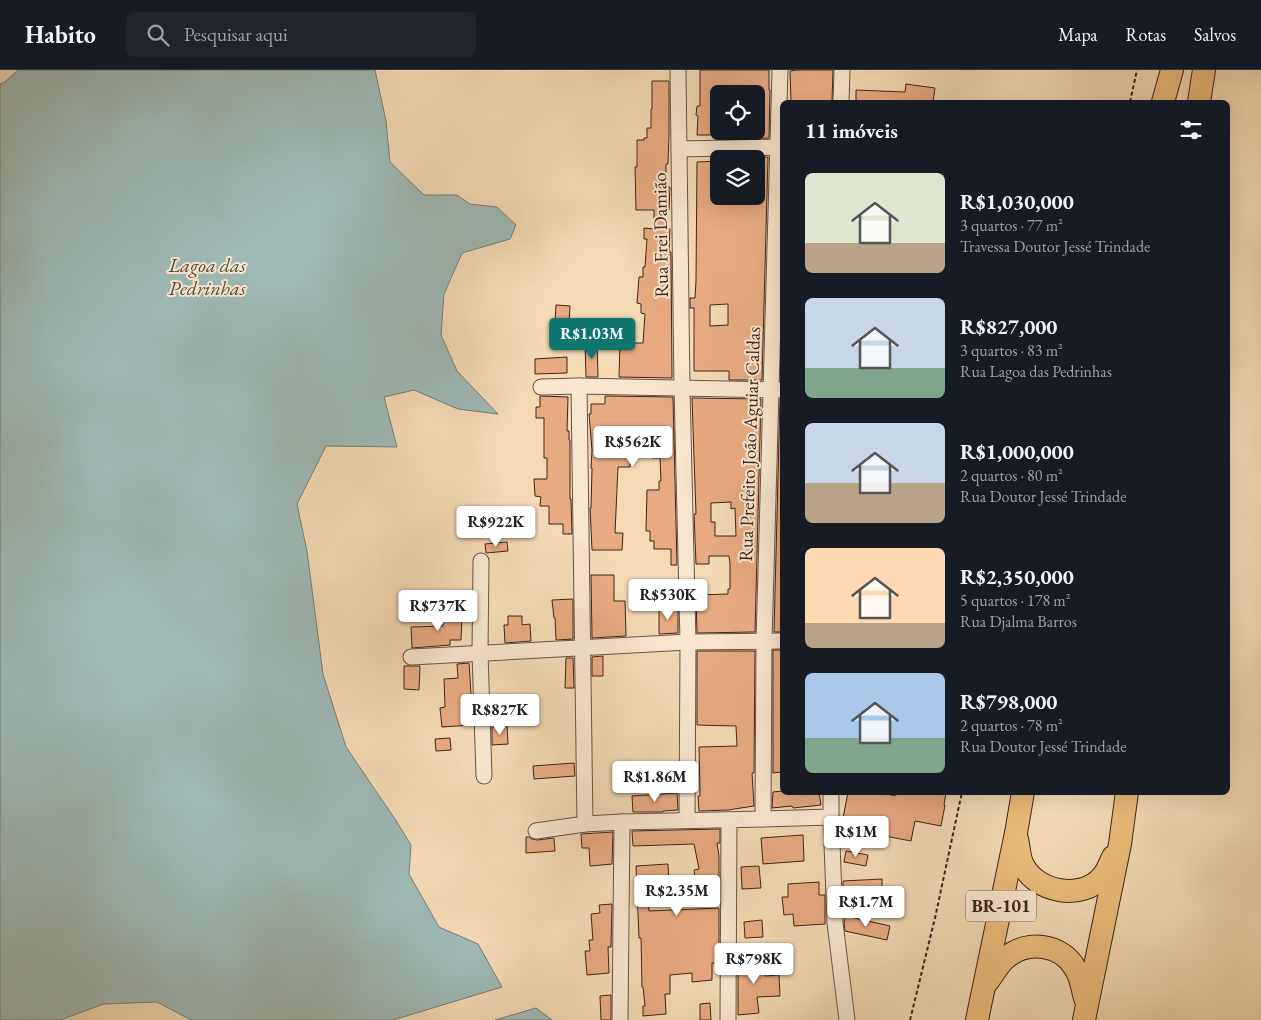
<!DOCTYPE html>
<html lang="pt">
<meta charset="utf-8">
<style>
body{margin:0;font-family:"EB Garamond",serif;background:#20242c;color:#f1f3f6;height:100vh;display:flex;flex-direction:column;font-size:19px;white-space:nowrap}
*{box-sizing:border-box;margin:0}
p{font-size:16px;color:#9ea1a6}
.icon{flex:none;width:28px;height:28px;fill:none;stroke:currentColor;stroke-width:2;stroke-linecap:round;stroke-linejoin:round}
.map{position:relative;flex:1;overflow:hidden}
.sheet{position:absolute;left:780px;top:30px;width:450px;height:695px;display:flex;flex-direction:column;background:#171b24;border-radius:8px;box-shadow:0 5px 20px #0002}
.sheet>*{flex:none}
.fabs{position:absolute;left:710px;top:15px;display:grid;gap:10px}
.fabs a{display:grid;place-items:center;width:55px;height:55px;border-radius:8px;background:#171b24;box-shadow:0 5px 20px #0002;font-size:25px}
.price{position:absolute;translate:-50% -42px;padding:0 11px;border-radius:5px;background:#fff;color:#222;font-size:16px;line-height:32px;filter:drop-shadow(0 1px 2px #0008)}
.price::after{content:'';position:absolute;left:50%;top:30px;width:15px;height:11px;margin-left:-8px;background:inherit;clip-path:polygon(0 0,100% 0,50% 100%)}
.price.on{background:#0f766e;color:#fff}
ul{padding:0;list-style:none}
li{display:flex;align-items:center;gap:15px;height:125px;padding:0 25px}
li span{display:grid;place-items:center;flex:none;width:140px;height:100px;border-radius:8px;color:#555}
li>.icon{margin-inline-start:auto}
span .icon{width:60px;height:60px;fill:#fffc;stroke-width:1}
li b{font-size:21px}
h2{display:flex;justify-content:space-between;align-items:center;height:60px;padding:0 25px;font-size:21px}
header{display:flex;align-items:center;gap:30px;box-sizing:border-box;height:70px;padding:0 25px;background:#171b24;border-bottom:1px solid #363941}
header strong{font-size:24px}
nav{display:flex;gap:28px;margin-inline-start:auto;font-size:18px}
.search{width:350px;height:45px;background:#20242c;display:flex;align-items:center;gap:12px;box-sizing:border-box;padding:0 18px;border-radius:8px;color:#9ea1a6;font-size:19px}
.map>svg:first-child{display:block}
.water{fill:#9eb9b6;stroke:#767e78}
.building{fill:#e8aa82;stroke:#3b261c;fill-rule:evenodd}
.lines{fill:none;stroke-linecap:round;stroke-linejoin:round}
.minor-casing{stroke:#695342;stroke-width:17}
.highway-casing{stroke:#3b261c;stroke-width:24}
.path{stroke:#3b261c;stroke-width:2;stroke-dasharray:4 2.5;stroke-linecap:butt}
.minor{stroke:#f8e6ce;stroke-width:15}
.highway{stroke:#eabc7a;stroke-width:22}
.labels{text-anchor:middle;stroke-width:4;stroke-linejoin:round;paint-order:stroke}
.shield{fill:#f8e6ce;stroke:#746051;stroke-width:1}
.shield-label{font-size:18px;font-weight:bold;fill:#3b261c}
.street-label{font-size:19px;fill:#3b261c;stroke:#f8e6ce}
.water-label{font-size:20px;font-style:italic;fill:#544b42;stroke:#f8e6ce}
</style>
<header>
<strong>Habito</strong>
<div class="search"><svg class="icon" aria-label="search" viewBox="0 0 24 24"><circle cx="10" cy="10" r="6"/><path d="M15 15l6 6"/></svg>Pesquisar aqui</div>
<nav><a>Mapa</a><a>Rotas</a><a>Salvos</a></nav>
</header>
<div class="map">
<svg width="1261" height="950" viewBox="0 0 1261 950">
<rect width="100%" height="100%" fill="#f4d9b4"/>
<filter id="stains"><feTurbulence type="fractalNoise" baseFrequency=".004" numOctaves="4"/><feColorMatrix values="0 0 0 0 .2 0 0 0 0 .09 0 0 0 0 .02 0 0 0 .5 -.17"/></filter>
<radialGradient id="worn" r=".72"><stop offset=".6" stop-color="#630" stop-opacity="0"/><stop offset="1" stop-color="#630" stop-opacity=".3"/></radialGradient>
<g class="water">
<path d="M18,0H375L386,51L390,92L424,125H457L470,134L497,137L516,155L510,169L462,183L444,224L441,265L457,301L498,344L458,339L414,320L384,327L397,377L326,376L297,434L307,481L323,604L346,677L395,749L411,775L409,804L439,857L478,874L502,917L393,950H191L157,932L104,934L60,950H0V14L5,12Z"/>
<path d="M536,938L552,950H495Z"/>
</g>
<g class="building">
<path d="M700,0H769V20H770L769,68L721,69V61H756V24H719V65H697L698,46L696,45L697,36H700Z"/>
<path d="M797,0H833L832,32H791L790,1Z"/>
<path d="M652,11H669V64L668,94H666V117H670L669,140H665V159H670L669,182H671L672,308L619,307L620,273H643L645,244L641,243V234L637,233L639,207H643V197H645L647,169H644V158L654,159V140H636L635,97H637V70H644V68H647V58H651V39H652Z"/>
<path d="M906,14L935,18L933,32H856V20L905,22Z"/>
<path d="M768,87L762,310H729V301H694V238H690V228H695L696,210L697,92L719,91V126H756V89H721V88ZM728,234V255L710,256V235Z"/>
<path d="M556,235L570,236L569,253L555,252Z"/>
<path d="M782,245V311H781Z"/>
<path d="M597,272L598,307H586L585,273Z"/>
<path d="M567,287V303L535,304V289Z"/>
<path d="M540,326L568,327L567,361H569V370H570V429H571L572,464H563V454H549V436H540L541,427L535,426L534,409H547V388H544V348H536V337H540Z"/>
<path d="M605,326L673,327L677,495H671V479H654V471H650V461H646L647,420H659V411H661L660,388H652L653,378L649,377L650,369H643L644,365H618V384H631L630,397H618L615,463H623L622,480H592L590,438H591L592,398H591L592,380L589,344H591V334H605Z"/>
<path d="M692,328L761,329L755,562L697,563L696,525L728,524V519H730V493L729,486H709V494H696L694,444H696ZM731,432V439L735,438L736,466H715V452H711V433Z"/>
<path d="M780,329H782V562H774Z"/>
<path d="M507,472L508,481L486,483L485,474Z"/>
<path d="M591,505H614V531H625L626,566L592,568Z"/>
<path d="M635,510H676V519H636Z"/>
<path d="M573,529V569L556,570L555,548H554L552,530Z"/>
<path d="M659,539H678V563L659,564Z"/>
<path d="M443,542L462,543L461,570H450V575L412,578L411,557L443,556Z"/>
<path d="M508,546H522V555L530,554L531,571L505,573L504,555H508Z"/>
<path d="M773,580H782V702L773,703Z"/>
<path d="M697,581H755L754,703H752L754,736L728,740L699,741L698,726H700L699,677L737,676L736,656L697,655Z"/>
<path d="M603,586V606H592V587Z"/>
<path d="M566,588H573L574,618H565Z"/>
<path d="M469,593L473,655L442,657L440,638L445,637L444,609L458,608L457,594Z"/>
<path d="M404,596H420L419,620L404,619Z"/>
<path d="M507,656L508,674L492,675V657Z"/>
<path d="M450,668L451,680L436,681L435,669Z"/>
<path d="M574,693L575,706L534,709L533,696Z"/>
<path d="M782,721V722H819L821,735L793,738L792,736L772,738L773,722Z"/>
<path d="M848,722H879L895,726L896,722H946L944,735H945L941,756L915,751L911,771L885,766V768L841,759Z"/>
<path d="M677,723L678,740L663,741V742H633L632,726Z"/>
<path d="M720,759V773H717L719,786V819L648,828L649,841L719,838V893H712V910L692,912V903L670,905V924H665L666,944L643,946V936H645L643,917H642L641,868H639L636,796L668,794L669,814L696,813L694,800L699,799L694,774L633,776L632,761Z"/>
<path d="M613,762L612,794L590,796L589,778H582L581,764Z"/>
<path d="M803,765L804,791L763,794L761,768Z"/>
<path d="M526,767H529L532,769L537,770L554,768L555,781L526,783Z"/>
<path d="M846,781L868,785L866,796L844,792Z"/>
<path d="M759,796L761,818L742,819L741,797Z"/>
<path d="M882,809V821L843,823V811Z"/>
<path d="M819,812V825H825V854L794,856L793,844L784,845L782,827H788V814Z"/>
<path d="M612,834L611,877H608L609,903L587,905L585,881H590L589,870H593L591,844L600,843L599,835Z"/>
<path d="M846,846L890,856L887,870L845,861L844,852Z"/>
<path d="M762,850L763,867L745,868L744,852Z"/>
<path d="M764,887L765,906L779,905L780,926L757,927L759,943L738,945V889Z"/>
<path d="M611,925V950H601L600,926Z"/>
<path d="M710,933L711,950H700V934Z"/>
</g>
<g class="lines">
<defs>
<g id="minor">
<path d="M678,0L682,318L688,572L687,750"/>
<path d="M841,32L842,0"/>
<path d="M679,79L782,77"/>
<path d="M579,316L585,754"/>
<path d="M541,317L579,316L782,320"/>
<path d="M481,491L480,583L484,706"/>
<path d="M411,587L688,572L782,571"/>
<path d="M831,722V747L835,853L847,950"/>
<path d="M763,749L764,571L780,0"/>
<path d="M536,761L585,754L622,752L763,749L831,747"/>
<path d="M620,950L622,752"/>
<path d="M728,950L729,750"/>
</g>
<g id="highway">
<path d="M1163,32L1172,0"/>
<path d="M1199,32L1204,0"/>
<path d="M1017,769C1019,777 1019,788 1023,795C1036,822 1082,831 1102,807C1107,802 1110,793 1113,787"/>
<path d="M988,911C994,903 999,893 1007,887C1028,870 1061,874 1075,898C1082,908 1082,920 1086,931"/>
<path d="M977,950L1016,763L1023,722"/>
<path d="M1084,950L1120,774L1127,722"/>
</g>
</defs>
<use href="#minor" class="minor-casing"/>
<use href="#highway" class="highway-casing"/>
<g class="path">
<path d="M1130,32L1137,0"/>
<path d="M910,950L935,848L962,722"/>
</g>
<use href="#minor" class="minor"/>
<use href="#highway" class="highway"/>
</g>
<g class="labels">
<rect class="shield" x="966" y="820.5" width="70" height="31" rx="4"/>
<g class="shield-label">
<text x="1001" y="842">BR-101</text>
</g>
<g class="street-label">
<text transform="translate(660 165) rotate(-91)" y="7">Rua Frei Damião</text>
<text transform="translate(749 374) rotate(-88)" y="7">Rua Prefeito João Aguiar Caldas</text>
</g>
<g class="water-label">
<text x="207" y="202">Lagoa das<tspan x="207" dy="23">Pedrinhas</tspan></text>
</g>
</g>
<rect width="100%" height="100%" filter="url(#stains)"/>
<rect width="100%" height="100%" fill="url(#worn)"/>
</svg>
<div class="fabs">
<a><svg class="icon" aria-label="locate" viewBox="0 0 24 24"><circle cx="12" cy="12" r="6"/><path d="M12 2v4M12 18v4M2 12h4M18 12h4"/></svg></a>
<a><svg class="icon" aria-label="layers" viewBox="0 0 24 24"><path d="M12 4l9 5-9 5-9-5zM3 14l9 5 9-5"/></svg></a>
</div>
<b class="price on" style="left:592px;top:290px">R$1.03M</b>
<b class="price" style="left:633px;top:398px">R$562K</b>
<b class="price" style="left:496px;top:478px">R$922K</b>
<b class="price" style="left:668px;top:551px">R$530K</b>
<b class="price" style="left:438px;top:562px">R$737K</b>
<b class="price" style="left:500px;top:666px">R$827K</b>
<b class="price" style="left:655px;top:733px">R$1.86M</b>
<b class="price" style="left:856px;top:788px">R$1M</b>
<b class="price" style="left:677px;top:847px">R$2.35M</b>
<b class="price" style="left:866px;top:858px">R$1.7M</b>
<b class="price" style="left:754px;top:915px">R$798K</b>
<section class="sheet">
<h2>11 imóveis<svg class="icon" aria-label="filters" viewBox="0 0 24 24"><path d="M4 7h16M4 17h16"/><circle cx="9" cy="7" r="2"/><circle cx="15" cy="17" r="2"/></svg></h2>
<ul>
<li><span style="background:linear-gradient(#dfe7d0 70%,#b9a48a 0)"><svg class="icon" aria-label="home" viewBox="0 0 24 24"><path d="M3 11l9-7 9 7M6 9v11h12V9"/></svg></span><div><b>R$1,030,000</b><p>3 quartos · 77 m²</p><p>Travessa Doutor Jessé Trindade</p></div></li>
<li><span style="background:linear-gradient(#c9d6e8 70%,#7fa58c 0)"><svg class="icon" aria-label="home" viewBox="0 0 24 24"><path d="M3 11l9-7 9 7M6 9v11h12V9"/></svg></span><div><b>R$827,000</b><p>3 quartos · 83 m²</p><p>Rua Lagoa das Pedrinhas</p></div></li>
<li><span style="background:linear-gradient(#c9d6e8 60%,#b9a48a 0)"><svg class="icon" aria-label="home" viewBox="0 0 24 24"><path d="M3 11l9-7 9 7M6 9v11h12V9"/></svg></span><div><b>R$1,000,000</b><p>2 quartos · 80 m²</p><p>Rua Doutor Jessé Trindade</p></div></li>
<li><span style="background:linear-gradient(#ffd9b3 75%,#b9a48a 0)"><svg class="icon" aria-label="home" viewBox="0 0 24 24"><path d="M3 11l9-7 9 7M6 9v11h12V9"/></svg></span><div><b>R$2,350,000</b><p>5 quartos · 178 m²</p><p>Rua Djalma Barros</p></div></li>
<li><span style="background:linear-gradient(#a9c7e8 65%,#7fa58c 0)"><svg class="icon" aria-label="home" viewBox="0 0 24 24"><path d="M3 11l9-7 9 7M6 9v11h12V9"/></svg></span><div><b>R$798,000</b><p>2 quartos · 78 m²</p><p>Rua Doutor Jessé Trindade</p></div></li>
</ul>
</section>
</div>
